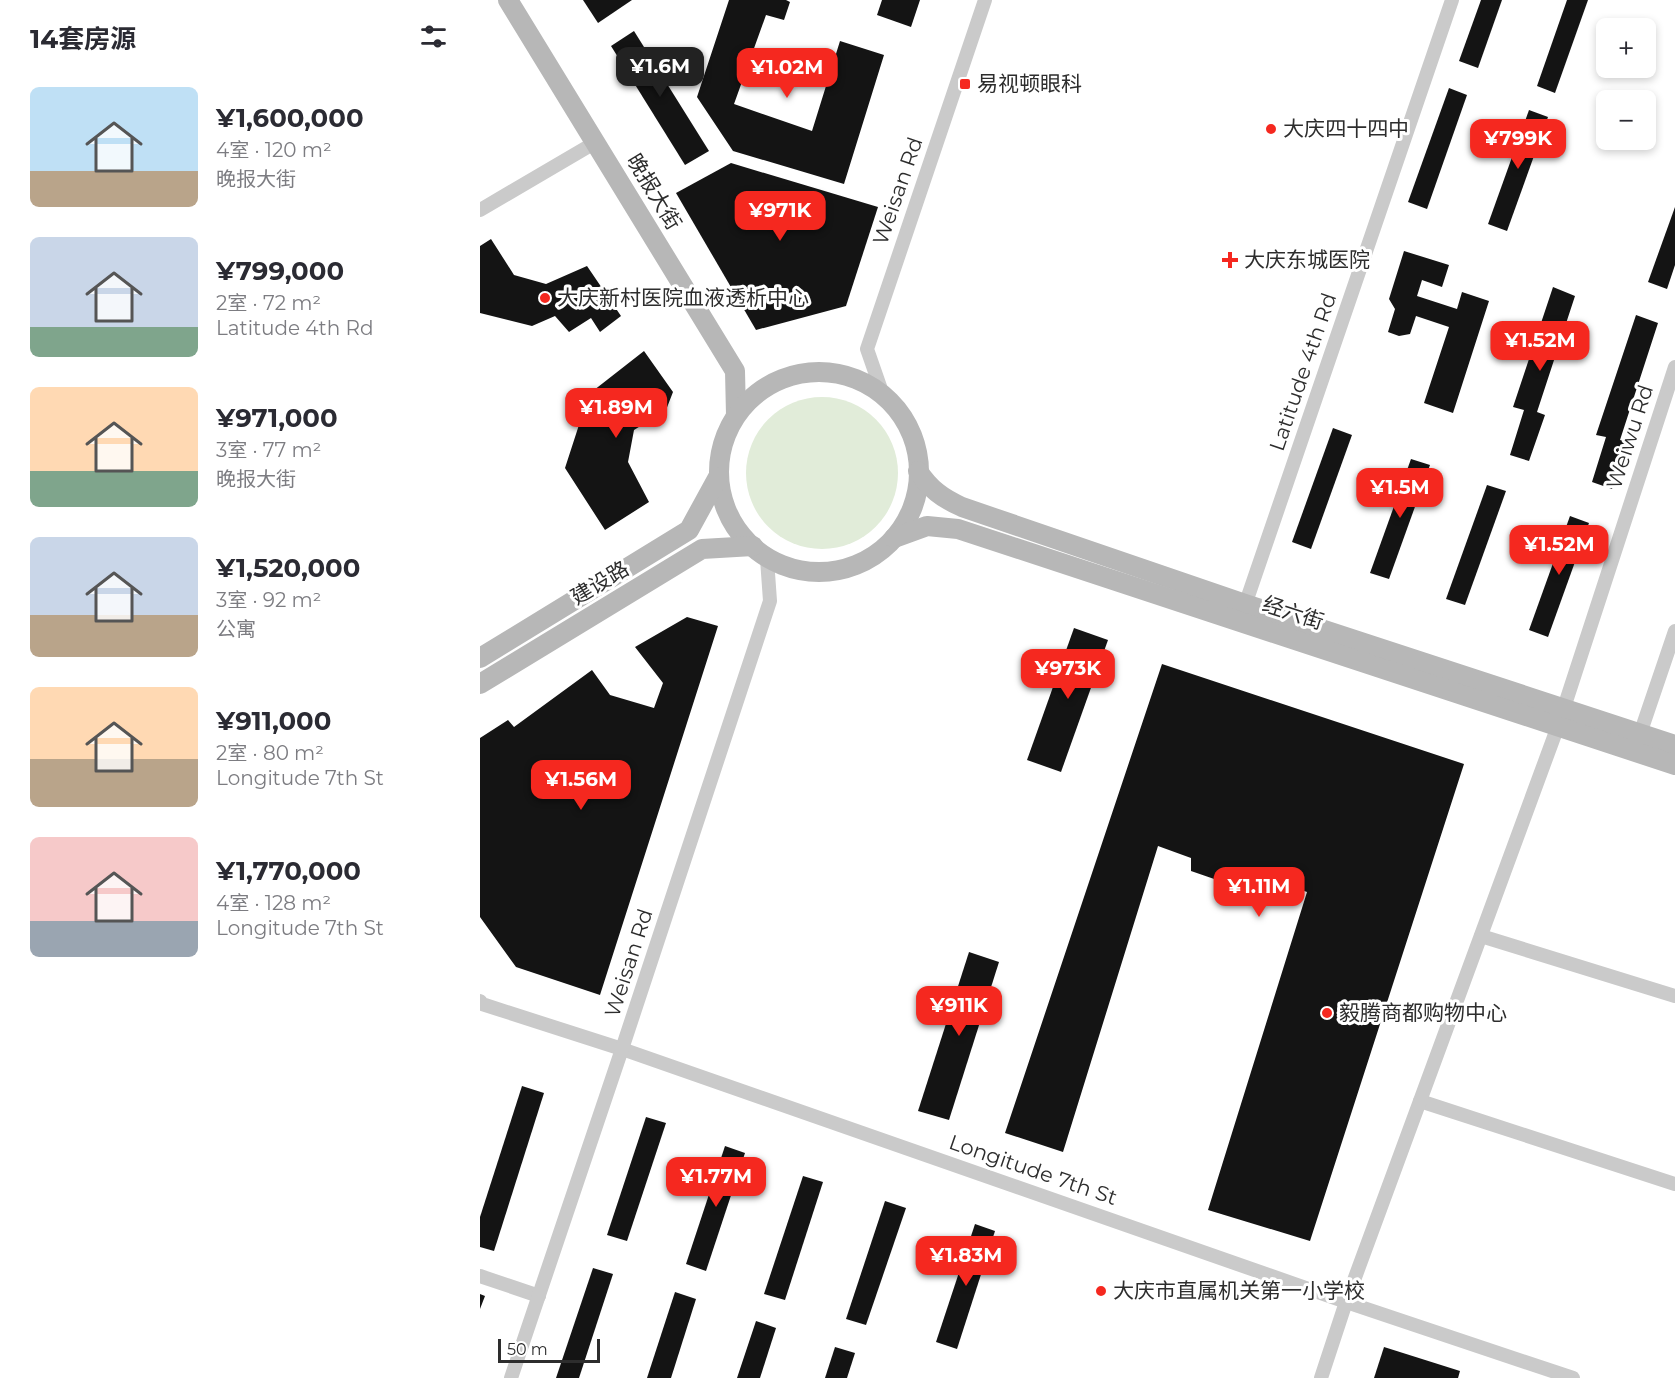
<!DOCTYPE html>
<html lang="zh">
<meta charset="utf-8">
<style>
body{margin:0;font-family:Montserrat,"Noto Sans SC",sans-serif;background:#f7f7f7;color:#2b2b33;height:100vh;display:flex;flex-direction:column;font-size:22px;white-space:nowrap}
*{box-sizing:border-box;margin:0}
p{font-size:20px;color:#7c7c81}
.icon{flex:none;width:33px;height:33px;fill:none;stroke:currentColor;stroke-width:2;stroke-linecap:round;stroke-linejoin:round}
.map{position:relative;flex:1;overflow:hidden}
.sheet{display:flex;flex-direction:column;background:#fff;width:480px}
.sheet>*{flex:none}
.controls{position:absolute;left:1116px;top:18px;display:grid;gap:12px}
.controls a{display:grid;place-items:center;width:60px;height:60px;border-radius:9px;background:#fff;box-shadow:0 3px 9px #0003;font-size:30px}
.scale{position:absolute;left:18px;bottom:15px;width:102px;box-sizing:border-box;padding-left:6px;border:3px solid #2d2d2d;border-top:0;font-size:16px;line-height:21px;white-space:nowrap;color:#2d2d2d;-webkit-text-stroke:4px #fff;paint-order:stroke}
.price{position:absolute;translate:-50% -51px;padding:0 14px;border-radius:12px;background:#f5281f;color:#fff;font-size:20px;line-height:39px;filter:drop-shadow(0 2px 3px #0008)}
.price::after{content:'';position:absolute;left:50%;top:36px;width:18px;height:14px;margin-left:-9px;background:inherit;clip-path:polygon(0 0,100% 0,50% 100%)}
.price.selected{background:#222;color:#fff}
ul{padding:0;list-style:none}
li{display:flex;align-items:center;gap:18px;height:150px;padding:0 30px}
li span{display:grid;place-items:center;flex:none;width:168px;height:120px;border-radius:9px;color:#555}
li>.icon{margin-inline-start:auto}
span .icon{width:72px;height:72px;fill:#fffc;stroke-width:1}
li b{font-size:26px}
h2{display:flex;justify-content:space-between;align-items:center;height:72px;padding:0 30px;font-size:26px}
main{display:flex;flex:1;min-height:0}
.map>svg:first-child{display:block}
.green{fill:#e1ecd9}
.building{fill:#141414}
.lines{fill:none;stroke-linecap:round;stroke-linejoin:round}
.street{stroke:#cacaca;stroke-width:14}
.secondary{stroke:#b7b7b7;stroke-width:20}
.poi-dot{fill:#f5281f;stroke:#fff;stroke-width:2}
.labels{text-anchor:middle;stroke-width:6;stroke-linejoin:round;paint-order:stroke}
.poi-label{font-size:21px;fill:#2d2d2d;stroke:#fff;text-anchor:start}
.street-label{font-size:21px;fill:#2d2d2d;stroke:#fff}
</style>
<main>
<section class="sheet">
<h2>14套房源<svg class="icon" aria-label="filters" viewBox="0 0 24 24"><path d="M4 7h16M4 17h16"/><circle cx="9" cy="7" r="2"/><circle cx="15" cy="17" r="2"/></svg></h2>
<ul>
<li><span style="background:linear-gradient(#bfe0f5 70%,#b9a48a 0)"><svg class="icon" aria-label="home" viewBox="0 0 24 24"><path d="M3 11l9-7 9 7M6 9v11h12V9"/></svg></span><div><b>¥1,600,000</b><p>4室 · 120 m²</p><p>晚报大街</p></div></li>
<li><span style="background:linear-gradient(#c9d6e8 75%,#7fa58c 0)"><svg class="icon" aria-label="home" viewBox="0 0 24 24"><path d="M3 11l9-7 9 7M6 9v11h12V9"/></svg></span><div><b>¥799,000</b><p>2室 · 72 m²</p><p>Latitude 4th Rd</p></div></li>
<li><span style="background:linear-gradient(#ffd9b3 70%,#7fa58c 0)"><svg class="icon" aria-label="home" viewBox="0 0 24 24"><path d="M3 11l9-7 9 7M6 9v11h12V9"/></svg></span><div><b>¥971,000</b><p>3室 · 77 m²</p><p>晚报大街</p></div></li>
<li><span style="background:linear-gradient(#c9d6e8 65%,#b9a48a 0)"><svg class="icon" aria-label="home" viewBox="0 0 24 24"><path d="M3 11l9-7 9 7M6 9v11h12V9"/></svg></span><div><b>¥1,520,000</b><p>3室 · 92 m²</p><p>公寓</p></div></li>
<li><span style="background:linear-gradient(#ffd9b3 60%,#b9a48a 0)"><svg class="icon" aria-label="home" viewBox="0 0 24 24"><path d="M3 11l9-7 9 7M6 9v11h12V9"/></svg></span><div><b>¥911,000</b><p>2室 · 80 m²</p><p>Longitude 7th St</p></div></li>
<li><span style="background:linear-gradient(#f6c9c9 70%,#9aa5b1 0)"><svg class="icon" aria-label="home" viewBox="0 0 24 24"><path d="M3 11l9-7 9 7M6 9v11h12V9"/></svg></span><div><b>¥1,770,000</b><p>4室 · 128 m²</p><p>Longitude 7th St</p></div></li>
</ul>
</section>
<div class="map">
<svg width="1195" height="1378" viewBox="0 0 1195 1378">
<rect width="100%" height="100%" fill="#fff"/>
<circle class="green" cx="342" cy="473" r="76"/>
<g class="building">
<path d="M103,0H152L118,23Z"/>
<path d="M249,0H306L310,2L304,20L286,15L254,104L332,131L360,41L404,55L364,184L253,151L217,97Z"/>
<path d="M402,0H440L431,27L397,15Z"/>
<path d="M1001,0H1022L998,68L979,61Z"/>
<path d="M1087,0H1108L1075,93L1057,86Z"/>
<path d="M154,31L229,151L205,165L131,46Z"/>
<path d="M969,88L987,95L947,209L928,202Z"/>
<path d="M1049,110L1068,117L1027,231L1008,224Z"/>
<path d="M251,163L398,207L366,306L276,330L196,193Z"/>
<path d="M1195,207V265L1187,289L1168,282Z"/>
<path d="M11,239L34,275L66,284L107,266L141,316L120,332L111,318L89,332L75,316L52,326L0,313V246Z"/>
<path d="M924,251L969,265L962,287L942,280L937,296L977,309L982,292L1009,301L973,413L944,403L969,327L936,316L930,334L919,336L908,332L915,309L909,299Z"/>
<path d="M1073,287L1095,296L1057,412L1065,415L1049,461L1030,455L1044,410L1033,407Z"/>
<path d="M1156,315L1178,323L1140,440L1148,442L1132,489L1112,482L1126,437L1116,435Z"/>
<path d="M164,351L193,392L186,410L154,430L148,462L169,502L125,530L85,468L109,394Z"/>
<path d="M853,428L872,435L831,549L812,542Z"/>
<path d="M931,459L950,465L909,579L890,573Z"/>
<path d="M1007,485L1026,491L985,605L966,599Z"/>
<path d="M1090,516L1109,523L1068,637L1049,630Z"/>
<path d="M207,617L238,626L120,995L36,967L0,917V738L28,720L34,727L112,670L130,695L174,708L183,683L155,647Z"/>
<path d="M594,628L628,640L581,772L547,760Z"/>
<path d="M682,664L984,764L830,1241L728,1210L827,892L781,875L777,888L769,891L711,871V858L678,846L583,1152L525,1133Z"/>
<path d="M489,952L519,962L469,1120L438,1111Z"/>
<path d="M42,1086L64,1093L14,1251L0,1247V1217Z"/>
<path d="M166,1117L186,1123L147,1241L127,1235Z"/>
<path d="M245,1146L265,1153L226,1271L206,1264Z"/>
<path d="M323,1176L343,1182L305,1300L284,1294Z"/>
<path d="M405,1201L426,1208L386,1325L366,1319Z"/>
<path d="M495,1224L515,1231L477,1349L456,1342Z"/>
<path d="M113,1268L133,1274L99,1378H76Z"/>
<path d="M195,1292L216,1299L191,1378H167Z"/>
<path d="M0,1294L5,1296L0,1309Z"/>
<path d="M276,1321L296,1328L280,1378H257Z"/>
<path d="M355,1347L375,1353L367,1378H345Z"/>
<path d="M904,1347L980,1371L978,1378H894Z"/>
</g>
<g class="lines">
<g class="street">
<path d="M0,210L116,142"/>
<path d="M403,395L387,349L505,0"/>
<path d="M763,611L972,0"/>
<path d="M1160,734L1195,631"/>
<path d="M1001,936L1195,996"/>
<path d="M0,1001L2,1004L142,1049L866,1302L1093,1378"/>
<path d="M940,1101L1195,1184"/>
<path d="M0,1276L59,1296"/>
<path d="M31,1378L142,1049L290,601L287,559"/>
<path d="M841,1378L866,1302L1078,726L1195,367"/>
</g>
<g class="secondary">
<path d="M28,0L255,371L256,415"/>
<circle cx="339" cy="472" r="100"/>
<path d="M438,471C450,489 462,498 482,507L765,604L1195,745"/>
<path d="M414,538L447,526L478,529L1195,765"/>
<path d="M0,658L209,530L238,477"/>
<path d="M0,684L222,549L273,546"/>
</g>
</g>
<g class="poi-dot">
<rect x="479" y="78" width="12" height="12" rx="3"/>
<circle cx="791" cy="129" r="6"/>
<path d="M747 251h6v6h6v6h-6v6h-6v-6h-6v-6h6z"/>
<circle cx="65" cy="298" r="6"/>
<circle cx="847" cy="1013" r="6"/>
<circle cx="621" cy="1291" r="6"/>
</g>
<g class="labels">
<g class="poi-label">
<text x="497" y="91">易视顿眼科</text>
<text x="803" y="136">大庆四十四中</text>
<text x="764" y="267">大庆东城医院</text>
<text x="77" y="305">大庆新村医院血液透析中心</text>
<text x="859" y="1020">毅腾商都购物中心</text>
<text x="633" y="1298">大庆市直属机关第一小学校</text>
</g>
<g class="street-label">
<text transform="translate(418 191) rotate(-71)" y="7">Weisan Rd</text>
<text transform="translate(174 192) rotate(59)" y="7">晚报大街</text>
<text transform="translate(823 372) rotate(-71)" y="7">Latitude 4th Rd</text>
<text transform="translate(1150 437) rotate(-72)" y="7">Weiwu Rd</text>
<text transform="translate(120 583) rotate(-31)" y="7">建设路</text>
<text transform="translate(813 613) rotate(18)" y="7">经六街</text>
<text transform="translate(149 963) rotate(-72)" y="7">Weisan Rd</text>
<text transform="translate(553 1170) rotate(19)" y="7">Longitude 7th St</text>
</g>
</g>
</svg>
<div class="controls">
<a>+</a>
<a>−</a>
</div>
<div class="scale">50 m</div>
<b class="price selected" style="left:180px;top:98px">¥1.6M</b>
<b class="price" style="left:307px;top:99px">¥1.02M</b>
<b class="price" style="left:1038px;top:170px">¥799K</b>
<b class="price" style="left:300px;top:242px">¥971K</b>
<b class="price" style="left:1060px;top:372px">¥1.52M</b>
<b class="price" style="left:136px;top:439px">¥1.89M</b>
<b class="price" style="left:920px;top:519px">¥1.5M</b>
<b class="price" style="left:1079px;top:576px">¥1.52M</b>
<b class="price" style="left:588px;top:700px">¥973K</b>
<b class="price" style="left:101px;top:811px">¥1.56M</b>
<b class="price" style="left:779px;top:918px">¥1.11M</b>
<b class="price" style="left:479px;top:1037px">¥911K</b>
<b class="price" style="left:236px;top:1208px">¥1.77M</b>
<b class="price" style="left:486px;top:1287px">¥1.83M</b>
</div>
</main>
